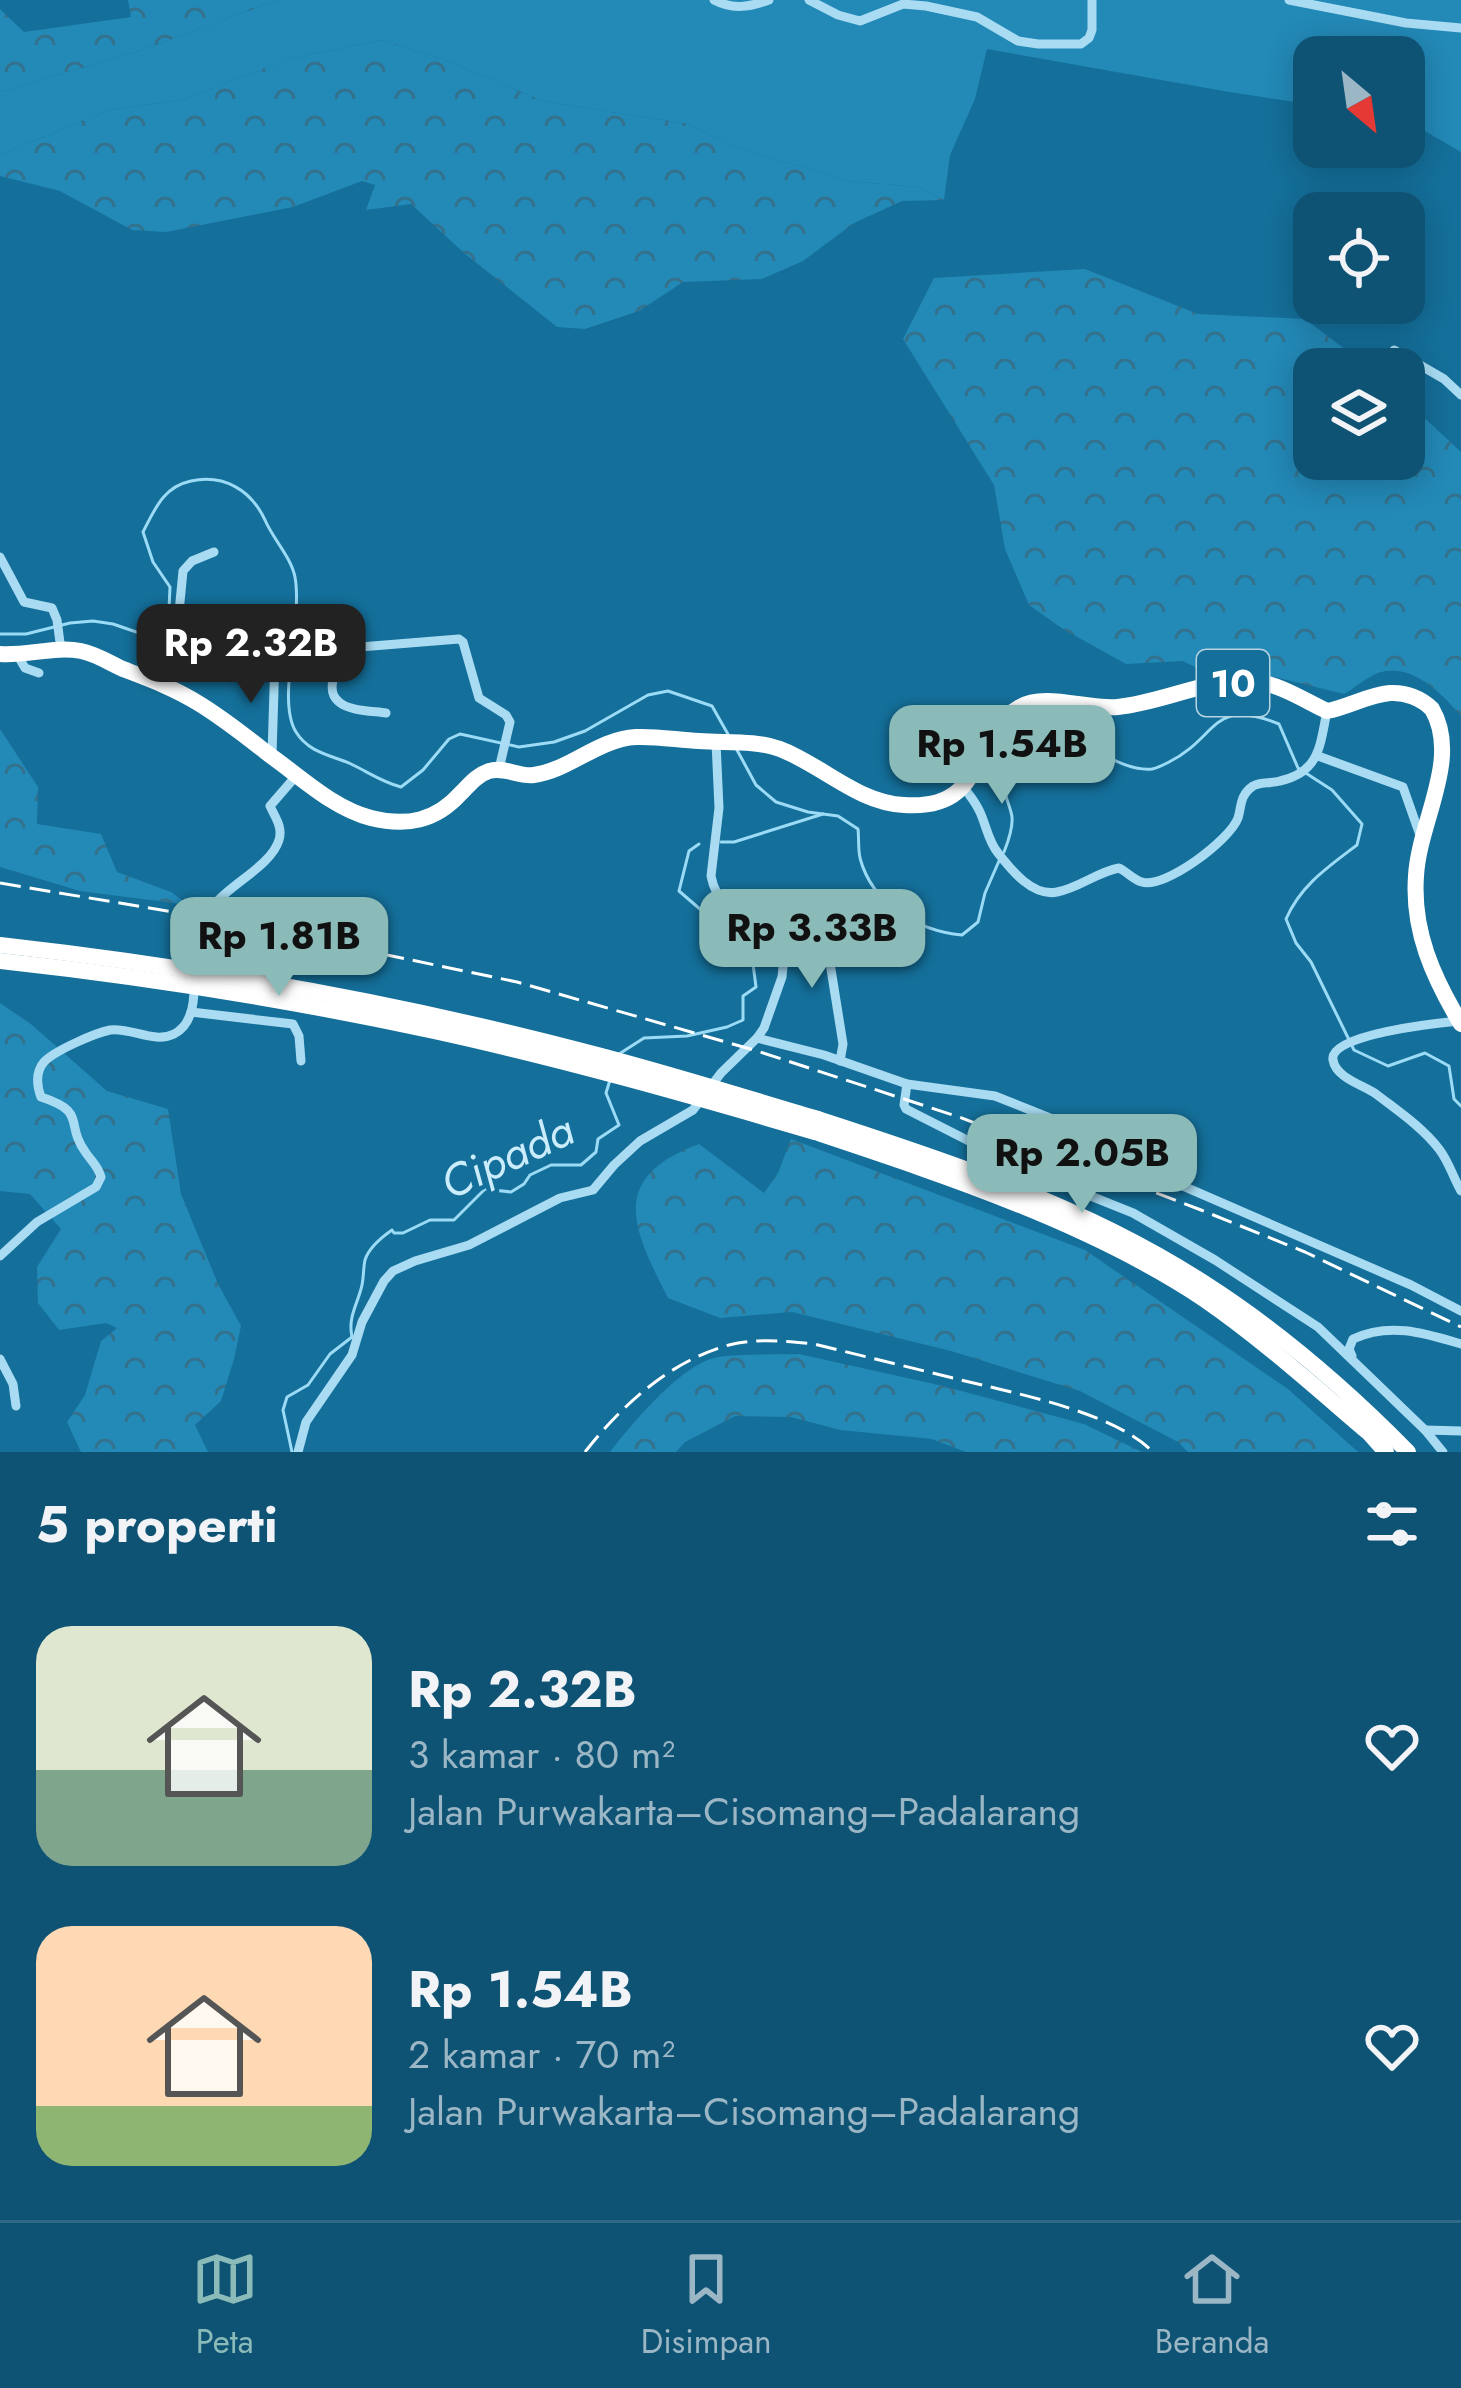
<!DOCTYPE html>
<html lang="id">
<meta charset="utf-8">
<style>
body{margin:0;font-family:Jost,sans-serif;background:#185979;color:#f1f3f6;height:100vh;display:flex;flex-direction:column;font-size:45px;white-space:nowrap}
*{box-sizing:border-box;margin:0}
p{font-size:39px;color:#9bb6c5}
.icon{flex:none;width:66px;height:66px;fill:none;stroke:currentColor;stroke-width:2;stroke-linecap:round;stroke-linejoin:round}
.map{position:relative;height:1452px;overflow:hidden}
.sheet{display:flex;flex-direction:column;background:#0f5374;flex:1}
.sheet>*{flex:none}
.needle{width:78px;rotate:151deg}
.buttons{position:absolute;left:1293px;top:36px;display:grid;gap:24px}
.buttons a{display:grid;place-items:center;width:132px;height:132px;border-radius:24px;background:#0f5374;box-shadow:0 6px 30px #0003;font-size:60px}
.price{position:absolute;translate:-50% -102px;padding:0 27px;border-radius:24px;background:#8bbbb9;color:#111;font-size:39px;line-height:78px;filter:drop-shadow(0 3px 6px #0008)}
.price::after{content:'';position:absolute;left:50%;top:72px;width:36px;height:27px;margin-left:-18px;background:inherit;clip-path:polygon(0 0,100% 0,50% 100%)}
.price.current{background:#222;color:#fff}
ul{padding:0;list-style:none}
li{display:flex;align-items:center;gap:36px;height:300px;padding:0 36px}
li span{display:grid;place-items:center;flex:none;width:336px;height:240px;border-radius:36px;color:#555}
li>.icon{margin-inline-start:auto}
span .icon{width:144px;height:144px;fill:#fffc;stroke-width:1}
li b{font-size:51px}
h2{display:flex;justify-content:space-between;align-items:center;height:144px;padding:0 36px;font-size:51px}
.dock{display:flex;justify-content:space-around;align-items:center;height:168px;border-top:3px solid #2f6986;background:#0f5374;font-size:33px;color:#9bb6c5}
.dock a{display:grid;justify-items:center;gap:6px}
.dock .current{color:#8bbbb9}
.map>svg:first-child{display:block}
.green{fill:#2389b7}
.forest{fill:url(#forest-crowns)}
.lines{fill:none;stroke-linecap:round;stroke-linejoin:round}
.stream{stroke:#9bdbf6;stroke-width:3}
.street{stroke:#a9dcf3;stroke-width:9}
.highway{stroke:#fff;stroke-width:16}
.rail{stroke:#fff;stroke-width:3;stroke-dasharray:21 9;stroke-linecap:butt}
.highway-bridge{stroke:#fff;stroke-width:16}
.labels{text-anchor:middle;stroke-width:9;stroke-linejoin:round;paint-order:stroke}
.shield{fill:#146f9a;stroke:#b8d4e1;stroke-width:3}
.shield-label{font-size:39px;font-weight:bold;fill:#fff}
.water-label{font-size:45px;font-style:italic;fill:#cbedfb;stroke:#146f9a}
</style>
<div class="map">
<svg width="1461" height="1452" viewBox="0 0 1461 1452">
<defs>
<pattern id="forest-crowns" width="20" height="18" patternUnits="userSpaceOnUse" patternTransform="scale(3)"><rect width="20" height="18" fill="#2389b7"/><path d="M2 6a3 3 0 1 1 6 0M12 15a3 3 0 1 1 6 0" fill="none" stroke="#33718c"/></pattern>
</defs>
<rect width="100%" height="100%" fill="#146f9a"/>
<path class="green" d="M277,0H1461V152L1418,127L1404,123V57H1314V105L1229,92L987,49L975,99L950,155L944,200L918,187L849,181L739,148L688,124L542,101L448,61L382,40L292,58L182,100L109,110L0,155V92L142,50Z"/>
<g class="forest">
<path d="M128,0H277L142,50L0,92V9L24,32L131,17Z"/>
<path d="M382,40L448,61L542,101L688,124L739,148L849,181L918,187L944,200L902,201L854,223L803,261L762,279L683,282L639,311L585,329L557,327L464,253L411,204L366,210L375,185L362,181L293,207L166,232L132,230L60,191L0,176V155L109,110L182,100L292,58Z"/>
<path d="M1085,269L1198,314L1305,319L1371,369H1314V459H1404V399L1461,452V716C1443,694 1410,661 1378,673C1367,677 1355,688 1344,694L1275,677L1209,674L1183,661L1126,664L1063,629L1029,605L1005,549L994,485L903,339L934,278Z"/>
<path d="M0,729L38,787L37,824L101,834L117,872L171,892L189,905L80,891L0,867Z"/>
<path d="M0,1003L32,1025L107,1091L168,1109L181,1194L218,1284L241,1326L234,1359L221,1401L195,1425L208,1452H81L67,1422L85,1395L101,1341L117,1328L106,1323L59,1330L38,1303L37,1267L61,1229L30,1194L0,1191Z"/>
<path d="M791,1139L1085,1250L1288,1389L1358,1452H1188L1178,1442L1080,1391L951,1351L792,1312L720,1318L668,1298C633,1229 607,1178 699,1144L764,1193L778,1173Z"/>
<path d="M799,1354L943,1386L1084,1424L1142,1452H966L932,1439L840,1430L791,1417L735,1416L685,1442L676,1452H610C632,1424 679,1367 714,1358C733,1353 777,1355 799,1354Z"/>
</g>
<g class="lines">
<g class="stream">
<path d="M0,634H26L70,623L93,621L113,624L145,635L155,630L169,609L170,587L153,562L143,532C155,509 163,487 191,481C224,474 251,490 265,520C273,539 291,557 295,577C303,621 276,700 296,732C309,753 331,755 351,764C368,772 382,782 401,787L423,770L449,739L460,734L519,747L554,742L585,731L648,695L668,691L712,706L729,736"/>
<path d="M737,750L756,785L776,802L808,812L838,816L858,829C859,838 858,849 860,858C872,904 918,931 962,935L978,922L985,893L999,861"/>
<path d="M721,842H734L823,814"/>
<path d="M1004,852C1008,842 1013,828 1012,817C1011,808 1005,798 1005,790C1006,775 1025,753 1038,746C1078,724 1112,773 1152,769C1158,768 1163,765 1169,762C1219,737 1211,696 1279,724L1298,768L1332,790L1362,824L1357,845C1328,867 1301,885 1286,919L1296,943L1311,962L1354,1050L1388,1066L1425,1053L1449,1066L1454,1099L1461,1106"/>
<path d="M619,1054L644,1038L687,1036L727,1027L743,1020V996L756,987L753,964L730,935L679,891L689,851L699,844"/>
<path d="M292,1452L283,1410L287,1397L308,1385L330,1354L352,1337C348,1318 356,1307 361,1289C364,1280 363,1269 365,1260C369,1247 382,1237 392,1230L394,1233H403L430,1220H454L485,1189L511,1192L524,1184L530,1175L551,1165H581L596,1152L598,1139L619,1125L606,1093L610,1080"/>
</g>
<g class="street">
<path d="M714,0C733,10 749,7 769,0"/>
<path d="M809,0L838,15L860,21L903,4L926,6L977,17L1018,41L1038,44H1081L1089,38L1092,30V0"/>
<path d="M1289,0L1406,23L1461,28"/>
<path d="M1394,350L1444,379L1461,395"/>
<path d="M0,557L24,602L52,608L57,620L61,650"/>
<path d="M18,656L25,668L39,673"/>
<path d="M164,685L176,643L183,571L192,561L214,552"/>
<path d="M386,713C373,711 349,711 339,702C320,686 345,654 360,647L459,639L463,642L479,698L506,715L510,722L499,769"/>
<path d="M272,754L275,658"/>
<path d="M1318,756L1403,787L1421,838"/>
<path d="M963,787C969,794 975,802 979,810C986,824 988,841 998,853C1012,871 1033,897 1057,892C1079,888 1097,872 1119,868C1127,872 1134,880 1142,882C1165,889 1230,840 1238,818C1242,806 1239,796 1253,786C1261,781 1270,784 1280,781C1320,772 1320,745 1327,711"/>
<path d="M779,933L809,921L821,923L825,932L843,1044L840,1061"/>
<path d="M191,1012L293,1024L299,1036L301,1061"/>
<path d="M1459,1021C1439,1023 1328,1034 1333,1060C1336,1078 1363,1085 1376,1094C1398,1111 1422,1127 1439,1149C1449,1162 1453,1177 1461,1191"/>
<path d="M757,1038L824,1055L907,1084L995,1096L1065,1124L1136,1159L1176,1183L1411,1285L1461,1311"/>
<path d="M907,1084L904,1105L906,1109L1026,1170L1133,1213L1215,1260L1318,1327L1425,1430L1443,1452"/>
<path d="M0,1256L37,1222L96,1187L101,1177C98,1166 93,1163 86,1153C64,1123 88,1112 41,1097C37,1087 35,1072 44,1062C54,1051 95,1033 110,1030C131,1027 154,1044 174,1034C200,1021 193,981 195,957C197,943 206,918 214,905C230,884 271,866 279,840C283,827 275,817 270,806L296,776"/>
<path d="M1352,1356L1349,1349L1353,1339C1390,1322 1424,1333 1461,1344"/>
<path d="M0,1359L13,1384L16,1406"/>
<path d="M1425,1430L1461,1431"/>
<path d="M298,1452L306,1422L352,1355L362,1322L384,1281L393,1271L415,1261L469,1245L560,1198L593,1190L614,1165L640,1141L693,1110L721,1073L757,1038L764,1028L782,977L784,956L779,933C750,925 717,909 711,876L719,808L716,742"/>
</g>
<g class="highway">
<path d="M0,654C27,656 55,646 81,651C96,654 110,663 123,669C149,679 174,688 198,703C223,718 248,738 271,756C302,778 333,808 371,818C407,827 436,821 461,793C470,784 477,775 489,771C504,766 518,777 534,775C570,770 598,739 636,737C656,736 678,740 699,741C726,743 755,740 780,749C822,765 858,803 904,805C989,811 968,737 1020,707C1044,692 1089,710 1118,707C1161,703 1209,678 1252,681C1278,683 1304,700 1327,711C1348,707 1368,695 1390,693C1405,692 1421,698 1432,709C1461,759 1419,821 1416,876C1412,931 1433,977 1461,1024"/>
<path d="M818,1119C951,1162 1087,1207 1204,1283C1279,1331 1346,1389 1408,1452"/>
<path d="M815,1132C944,1175 1090,1223 1204,1299C1262,1339 1315,1387 1369,1433L1386,1452"/>
</g>
<g class="rail">
<path d="M0,883L209,918L517,982L757,1051L959,1117L1201,1210L1305,1252L1461,1327"/>
<path d="M585,1452C621,1406 670,1361 729,1345C757,1338 786,1341 814,1344C863,1356 912,1368 961,1380C1014,1393 1114,1412 1153,1452"/>
</g>
<g class="highway-bridge">
<path d="M0,945C196,967 391,1001 582,1051C661,1071 740,1096 818,1119"/>
<path d="M0,961C146,977 291,1000 434,1031C562,1059 689,1095 815,1132"/>
</g>
</g>
<g class="labels">
<rect class="shield" x="1197" y="650" width="72" height="66" rx="9"/>
<g class="shield-label">
<text x="1233" y="697">10</text>
</g>
<g class="water-label">
<text transform="translate(507 1156) rotate(-25)" y="16">Cipada</text>
</g>
</g>
</svg>
<div class="buttons">
<a><svg class="needle" viewBox="-14 -14 28 28"><path d="M0-13l5 13h-10z" fill="#e53935"/><path d="M0 13l5-13h-10z" fill="#9bb6c5"/></svg></a>
<a><svg class="icon" aria-label="locate" viewBox="0 0 24 24"><circle cx="12" cy="12" r="6"/><path d="M12 2v4M12 18v4M2 12h4M18 12h4"/></svg></a>
<a><svg class="icon" aria-label="layers" viewBox="0 0 24 24"><path d="M12 4l9 5-9 5-9-5zM3 14l9 5 9-5"/></svg></a>
</div>
<b class="price current" style="left:251px;top:706px">Rp 2.32B</b>
<b class="price" style="left:1002px;top:807px">Rp 1.54B</b>
<b class="price" style="left:812px;top:991px">Rp 3.33B</b>
<b class="price" style="left:279px;top:999px">Rp 1.81B</b>
<b class="price" style="left:1082px;top:1216px">Rp 2.05B</b>
</div>
<section class="sheet">
<h2>5 properti<svg class="icon" aria-label="filters" viewBox="0 0 24 24"><path d="M4 7h16M4 17h16"/><circle cx="9" cy="7" r="2"/><circle cx="15" cy="17" r="2"/></svg></h2>
<ul>
<li><span style="background:linear-gradient(#dfe7d0 60%,#7fa58c 0)"><svg class="icon" aria-label="home" viewBox="0 0 24 24"><path d="M3 11l9-7 9 7M6 9v11h12V9"/></svg></span><div><b>Rp 2.32B</b><p>3 kamar · 80 m²</p><p>Jalan Purwakarta–Cisomang–Padalarang</p></div><svg class="icon" aria-label="heart" viewBox="0 0 24 24"><path d="M12 20l-8-8c-3-5 5-10 8-4 3-6 11-1 8 4z"/></svg></li>
<li><span style="background:linear-gradient(#ffd9b3 75%,#8fb573 0)"><svg class="icon" aria-label="home" viewBox="0 0 24 24"><path d="M3 11l9-7 9 7M6 9v11h12V9"/></svg></span><div><b>Rp 1.54B</b><p>2 kamar · 70 m²</p><p>Jalan Purwakarta–Cisomang–Padalarang</p></div><svg class="icon" aria-label="heart" viewBox="0 0 24 24"><path d="M12 20l-8-8c-3-5 5-10 8-4 3-6 11-1 8 4z"/></svg></li>
</ul>
</section>
<nav class="dock">
<a class="current"><svg class="icon" aria-label="map" viewBox="0 0 24 24"><path d="M3 6l6-2 6 2 6-2v14l-6 2-6-2-6 2zM9 4v14M15 6v14"/></svg>Peta</a>
<a><svg class="icon" aria-label="saved" viewBox="0 0 24 24"><path d="M7 4h10v16l-5-4-5 4z"/></svg>Disimpan</a>
<a><svg class="icon" aria-label="home" viewBox="0 0 24 24"><path d="M3 11l9-7 9 7M6 9v11h12V9"/></svg>Beranda</a>
</nav>
